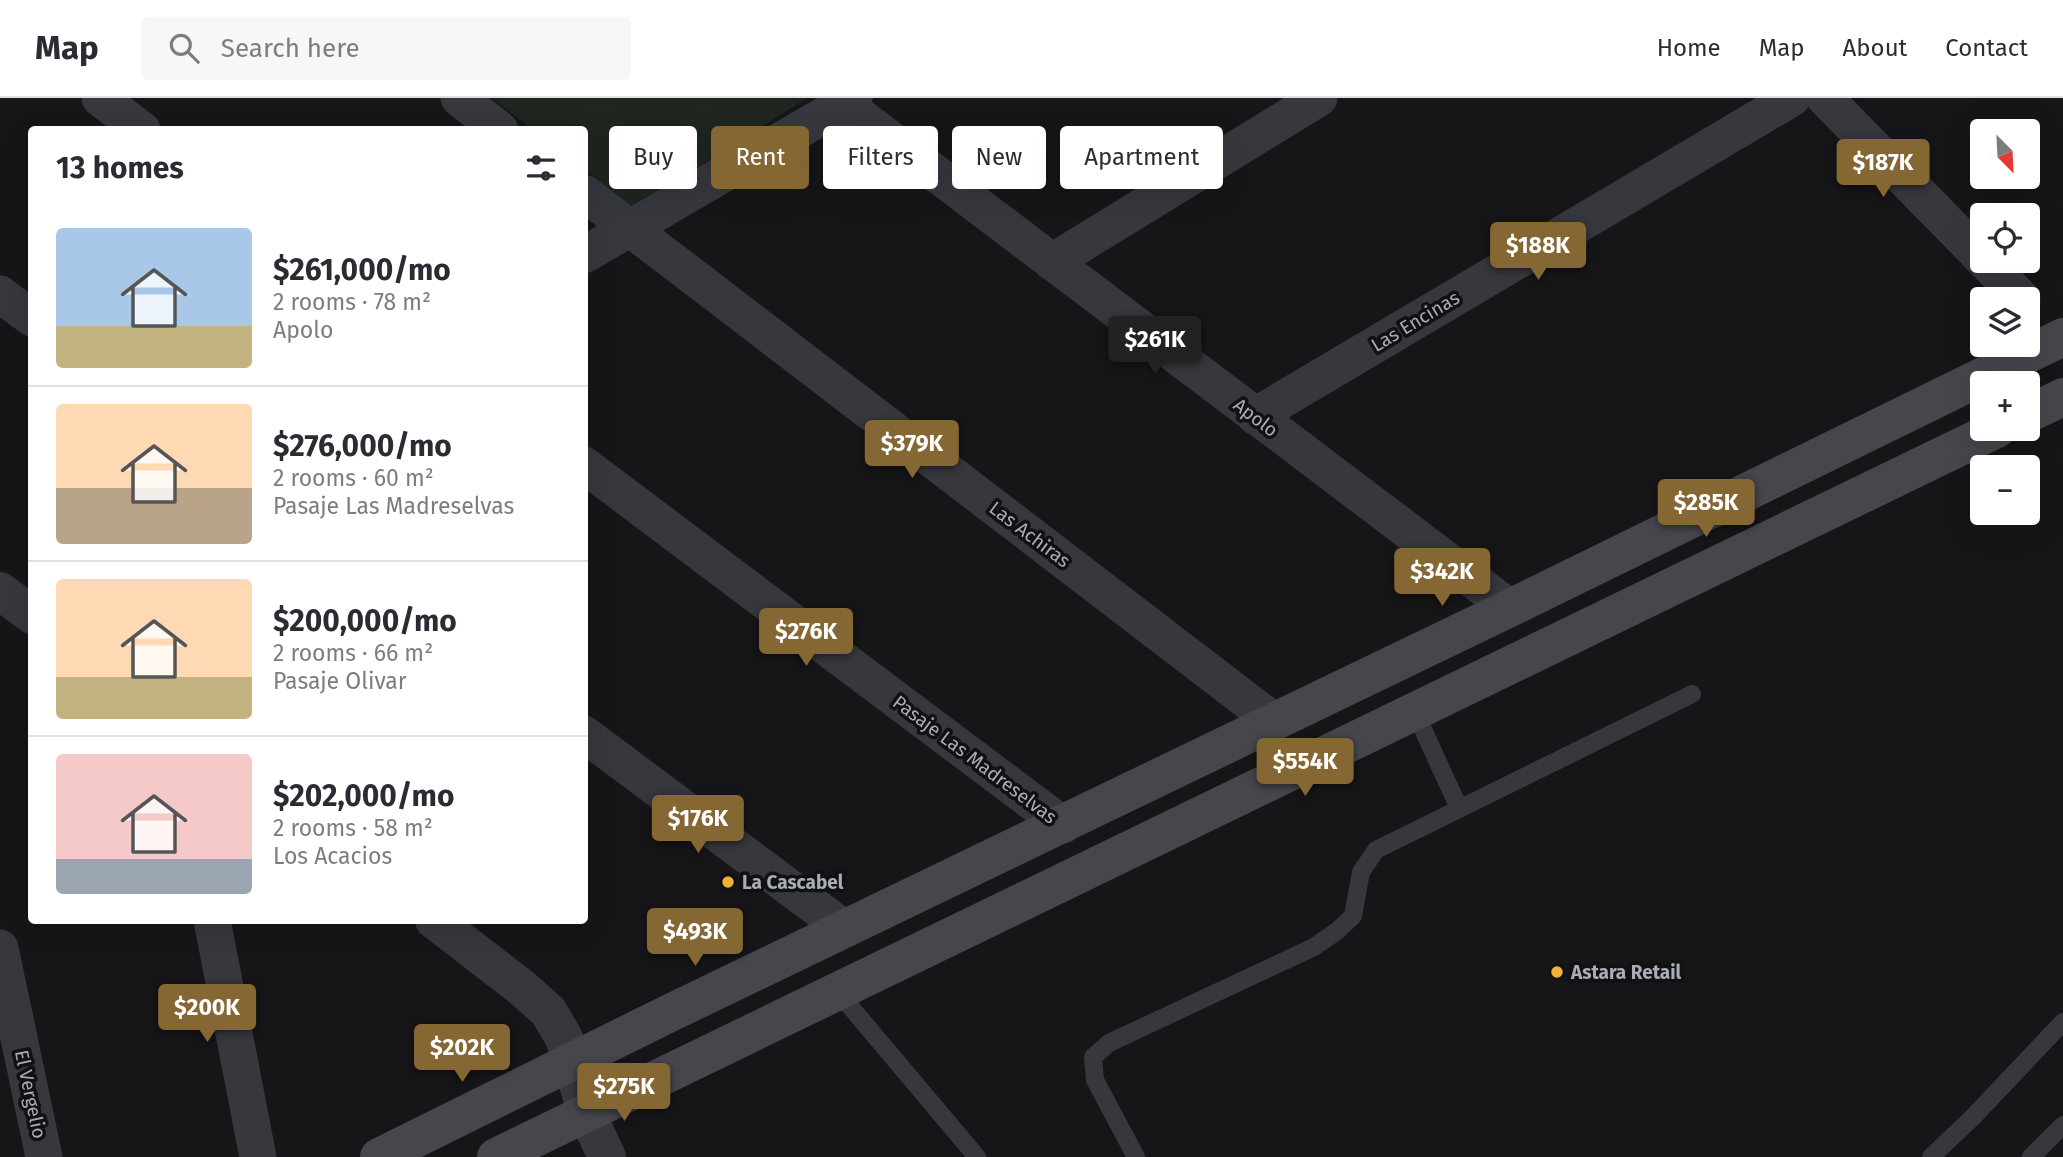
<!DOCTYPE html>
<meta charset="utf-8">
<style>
body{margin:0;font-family:"Fira Sans",sans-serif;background:#f7f7f7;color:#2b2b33;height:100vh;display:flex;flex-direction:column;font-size:26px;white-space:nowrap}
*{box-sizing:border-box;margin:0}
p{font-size:23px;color:#7c7c81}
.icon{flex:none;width:38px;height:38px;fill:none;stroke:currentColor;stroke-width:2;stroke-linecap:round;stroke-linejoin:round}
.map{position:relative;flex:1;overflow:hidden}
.drawer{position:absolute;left:28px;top:28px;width:560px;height:798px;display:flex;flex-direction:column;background:#fff;border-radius:7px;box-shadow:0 7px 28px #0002}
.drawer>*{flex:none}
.hud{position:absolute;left:609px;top:28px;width:665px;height:63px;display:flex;gap:14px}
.needle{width:46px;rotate:156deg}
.controls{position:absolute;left:1970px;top:21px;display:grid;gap:14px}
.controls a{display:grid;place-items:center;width:70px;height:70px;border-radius:7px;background:#fff;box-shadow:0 7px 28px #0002;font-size:35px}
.price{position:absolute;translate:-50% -60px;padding:0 16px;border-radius:7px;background:#856733;color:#fff;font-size:23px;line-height:46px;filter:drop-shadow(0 2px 4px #0008)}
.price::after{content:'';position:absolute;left:50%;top:42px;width:21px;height:16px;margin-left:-10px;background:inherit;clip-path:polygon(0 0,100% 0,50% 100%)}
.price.active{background:#222;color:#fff}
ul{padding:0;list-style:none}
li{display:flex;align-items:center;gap:21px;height:175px;padding:0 28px}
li+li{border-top:2px solid #e1e1e2}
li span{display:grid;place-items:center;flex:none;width:196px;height:140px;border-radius:7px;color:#555}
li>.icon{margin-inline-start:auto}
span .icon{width:84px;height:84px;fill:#fffc;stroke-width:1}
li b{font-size:30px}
h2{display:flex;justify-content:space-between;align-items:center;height:84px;padding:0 28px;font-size:30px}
.chip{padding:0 24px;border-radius:7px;background:#fff;box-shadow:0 7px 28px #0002;font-size:24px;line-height:63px}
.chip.active{background:#856733;color:#fff}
header{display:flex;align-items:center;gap:42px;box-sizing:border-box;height:98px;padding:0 35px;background:#fff;border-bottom:2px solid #e1e1e2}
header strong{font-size:33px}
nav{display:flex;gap:38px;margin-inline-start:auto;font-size:24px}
.search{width:490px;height:63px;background:#f7f7f7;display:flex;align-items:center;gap:18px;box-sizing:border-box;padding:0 24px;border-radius:7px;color:#7c7c81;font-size:26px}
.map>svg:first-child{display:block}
.green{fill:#1e261f}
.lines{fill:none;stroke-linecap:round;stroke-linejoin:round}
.service{stroke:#37383d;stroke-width:18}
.minor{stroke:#37383d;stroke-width:37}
.tertiary{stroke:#37383d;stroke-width:38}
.secondary{stroke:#45474d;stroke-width:38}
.poi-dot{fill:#f2b134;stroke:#111113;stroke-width:2.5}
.labels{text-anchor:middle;stroke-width:7;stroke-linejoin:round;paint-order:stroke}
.street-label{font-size:19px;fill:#a8adb8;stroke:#111113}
.poi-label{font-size:19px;font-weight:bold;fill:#a8adb8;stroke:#111113;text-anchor:start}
</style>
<header>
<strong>Map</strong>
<div class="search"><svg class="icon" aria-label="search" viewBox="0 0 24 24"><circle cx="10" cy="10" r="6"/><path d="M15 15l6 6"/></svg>Search here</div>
<nav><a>Home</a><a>Map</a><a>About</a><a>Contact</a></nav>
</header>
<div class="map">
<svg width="2063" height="1059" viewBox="0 0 2063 1059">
<rect width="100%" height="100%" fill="#161618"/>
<path class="green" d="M491,0H807L633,110L585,72L584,32L532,31Z"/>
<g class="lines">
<g class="service">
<path d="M1415,614L1459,710"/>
<path d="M838,894L977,1059"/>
<path d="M1136,1059L1095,982L1093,959L1109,945L1314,849L1337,833L1353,818L1361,774L1376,752L1692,596"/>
<path d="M1931,1059L1972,1020L2063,924"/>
<path d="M2031,1059L2063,1027"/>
</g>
<g class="minor">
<path d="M100,0L142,32"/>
<path d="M459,0L500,32"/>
<path d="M836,0L1510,510"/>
<path d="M1825,0L1983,161"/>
<path d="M584,95L1275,624"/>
<path d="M584,157L854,0"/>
<path d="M1985,163L2022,201"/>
<path d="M1052,164L1319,0"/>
<path d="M0,196L32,220"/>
<path d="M1255,318L1792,0"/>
<path d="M584,367L1063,727"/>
<path d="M584,636L845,831"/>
<path d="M212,822L258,1059"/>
<path d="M0,850L44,1059"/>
</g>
<g class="tertiary">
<path d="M0,493L32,517"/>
<path d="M434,822L521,889L548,913L564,940L587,1016L607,1059"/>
</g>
<g class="secondary">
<path d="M2028,316L2063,299"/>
<path d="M379,1059L672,914L1510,510L2063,239"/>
<path d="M496,1059L1997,331"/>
</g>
</g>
<g class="poi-dot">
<circle cx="728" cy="784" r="7"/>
<circle cx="1557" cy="874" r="7"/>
</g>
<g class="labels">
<g class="street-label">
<text transform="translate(1415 223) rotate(-31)" y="7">Las Encinas</text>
<text transform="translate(1256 319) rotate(37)" y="7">Apolo</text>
<text transform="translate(1030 436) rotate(37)" y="7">Las Achiras</text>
<text transform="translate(975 661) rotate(37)" y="7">Pasaje Las Madreselvas</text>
<text transform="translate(31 996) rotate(78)" y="7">El Vergelio</text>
</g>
<g class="poi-label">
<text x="742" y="791">La Cascabel</text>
<text x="1571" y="881">Astara Retail</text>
</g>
</g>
</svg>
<div class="controls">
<a><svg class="needle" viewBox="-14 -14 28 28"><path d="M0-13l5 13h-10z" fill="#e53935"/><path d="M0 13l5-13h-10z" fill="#7c7c81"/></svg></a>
<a><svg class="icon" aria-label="locate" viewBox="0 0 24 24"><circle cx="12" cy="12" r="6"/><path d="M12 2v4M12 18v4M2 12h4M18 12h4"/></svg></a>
<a><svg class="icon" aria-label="layers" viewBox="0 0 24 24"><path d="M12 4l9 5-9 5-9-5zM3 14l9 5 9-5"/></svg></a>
<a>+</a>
<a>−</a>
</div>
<b class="price" style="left:1883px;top:101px">$187K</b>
<b class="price" style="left:1538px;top:184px">$188K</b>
<b class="price active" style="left:1155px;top:278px">$261K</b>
<b class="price" style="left:912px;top:382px">$379K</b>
<b class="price" style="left:1706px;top:441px">$285K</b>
<b class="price" style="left:1442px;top:510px">$342K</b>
<b class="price" style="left:806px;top:570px">$276K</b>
<b class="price" style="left:1305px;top:700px">$554K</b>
<b class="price" style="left:698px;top:757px">$176K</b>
<b class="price" style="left:695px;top:870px">$493K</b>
<b class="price" style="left:207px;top:946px">$200K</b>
<b class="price" style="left:462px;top:986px">$202K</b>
<b class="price" style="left:624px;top:1025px">$275K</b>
<div class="hud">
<a class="chip">Buy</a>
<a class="chip active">Rent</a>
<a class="chip">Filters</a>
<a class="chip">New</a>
<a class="chip">Apartment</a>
</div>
<section class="drawer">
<h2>13 homes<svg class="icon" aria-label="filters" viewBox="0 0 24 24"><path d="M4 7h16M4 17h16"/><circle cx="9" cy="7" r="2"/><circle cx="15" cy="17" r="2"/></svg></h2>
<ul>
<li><span style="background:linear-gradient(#a9c7e8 70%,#c2b280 0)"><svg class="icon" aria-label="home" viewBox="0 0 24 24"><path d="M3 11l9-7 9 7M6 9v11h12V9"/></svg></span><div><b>$261,000/mo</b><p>2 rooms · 78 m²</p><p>Apolo</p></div></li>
<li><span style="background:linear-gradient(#ffd9b3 60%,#b9a48a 0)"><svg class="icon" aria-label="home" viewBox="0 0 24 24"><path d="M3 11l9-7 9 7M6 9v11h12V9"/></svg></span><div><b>$276,000/mo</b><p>2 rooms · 60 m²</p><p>Pasaje Las Madreselvas</p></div></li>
<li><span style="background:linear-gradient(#ffd9b3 70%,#c2b280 0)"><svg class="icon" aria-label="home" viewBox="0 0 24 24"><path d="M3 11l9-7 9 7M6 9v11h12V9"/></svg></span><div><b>$200,000/mo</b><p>2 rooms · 66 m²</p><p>Pasaje Olivar</p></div></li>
<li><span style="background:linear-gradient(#f6c9c9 75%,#9aa5b1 0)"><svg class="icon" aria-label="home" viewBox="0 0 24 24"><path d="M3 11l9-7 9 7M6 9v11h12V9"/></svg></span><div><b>$202,000/mo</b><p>2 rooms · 58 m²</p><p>Los Acacios</p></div></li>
</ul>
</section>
</div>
